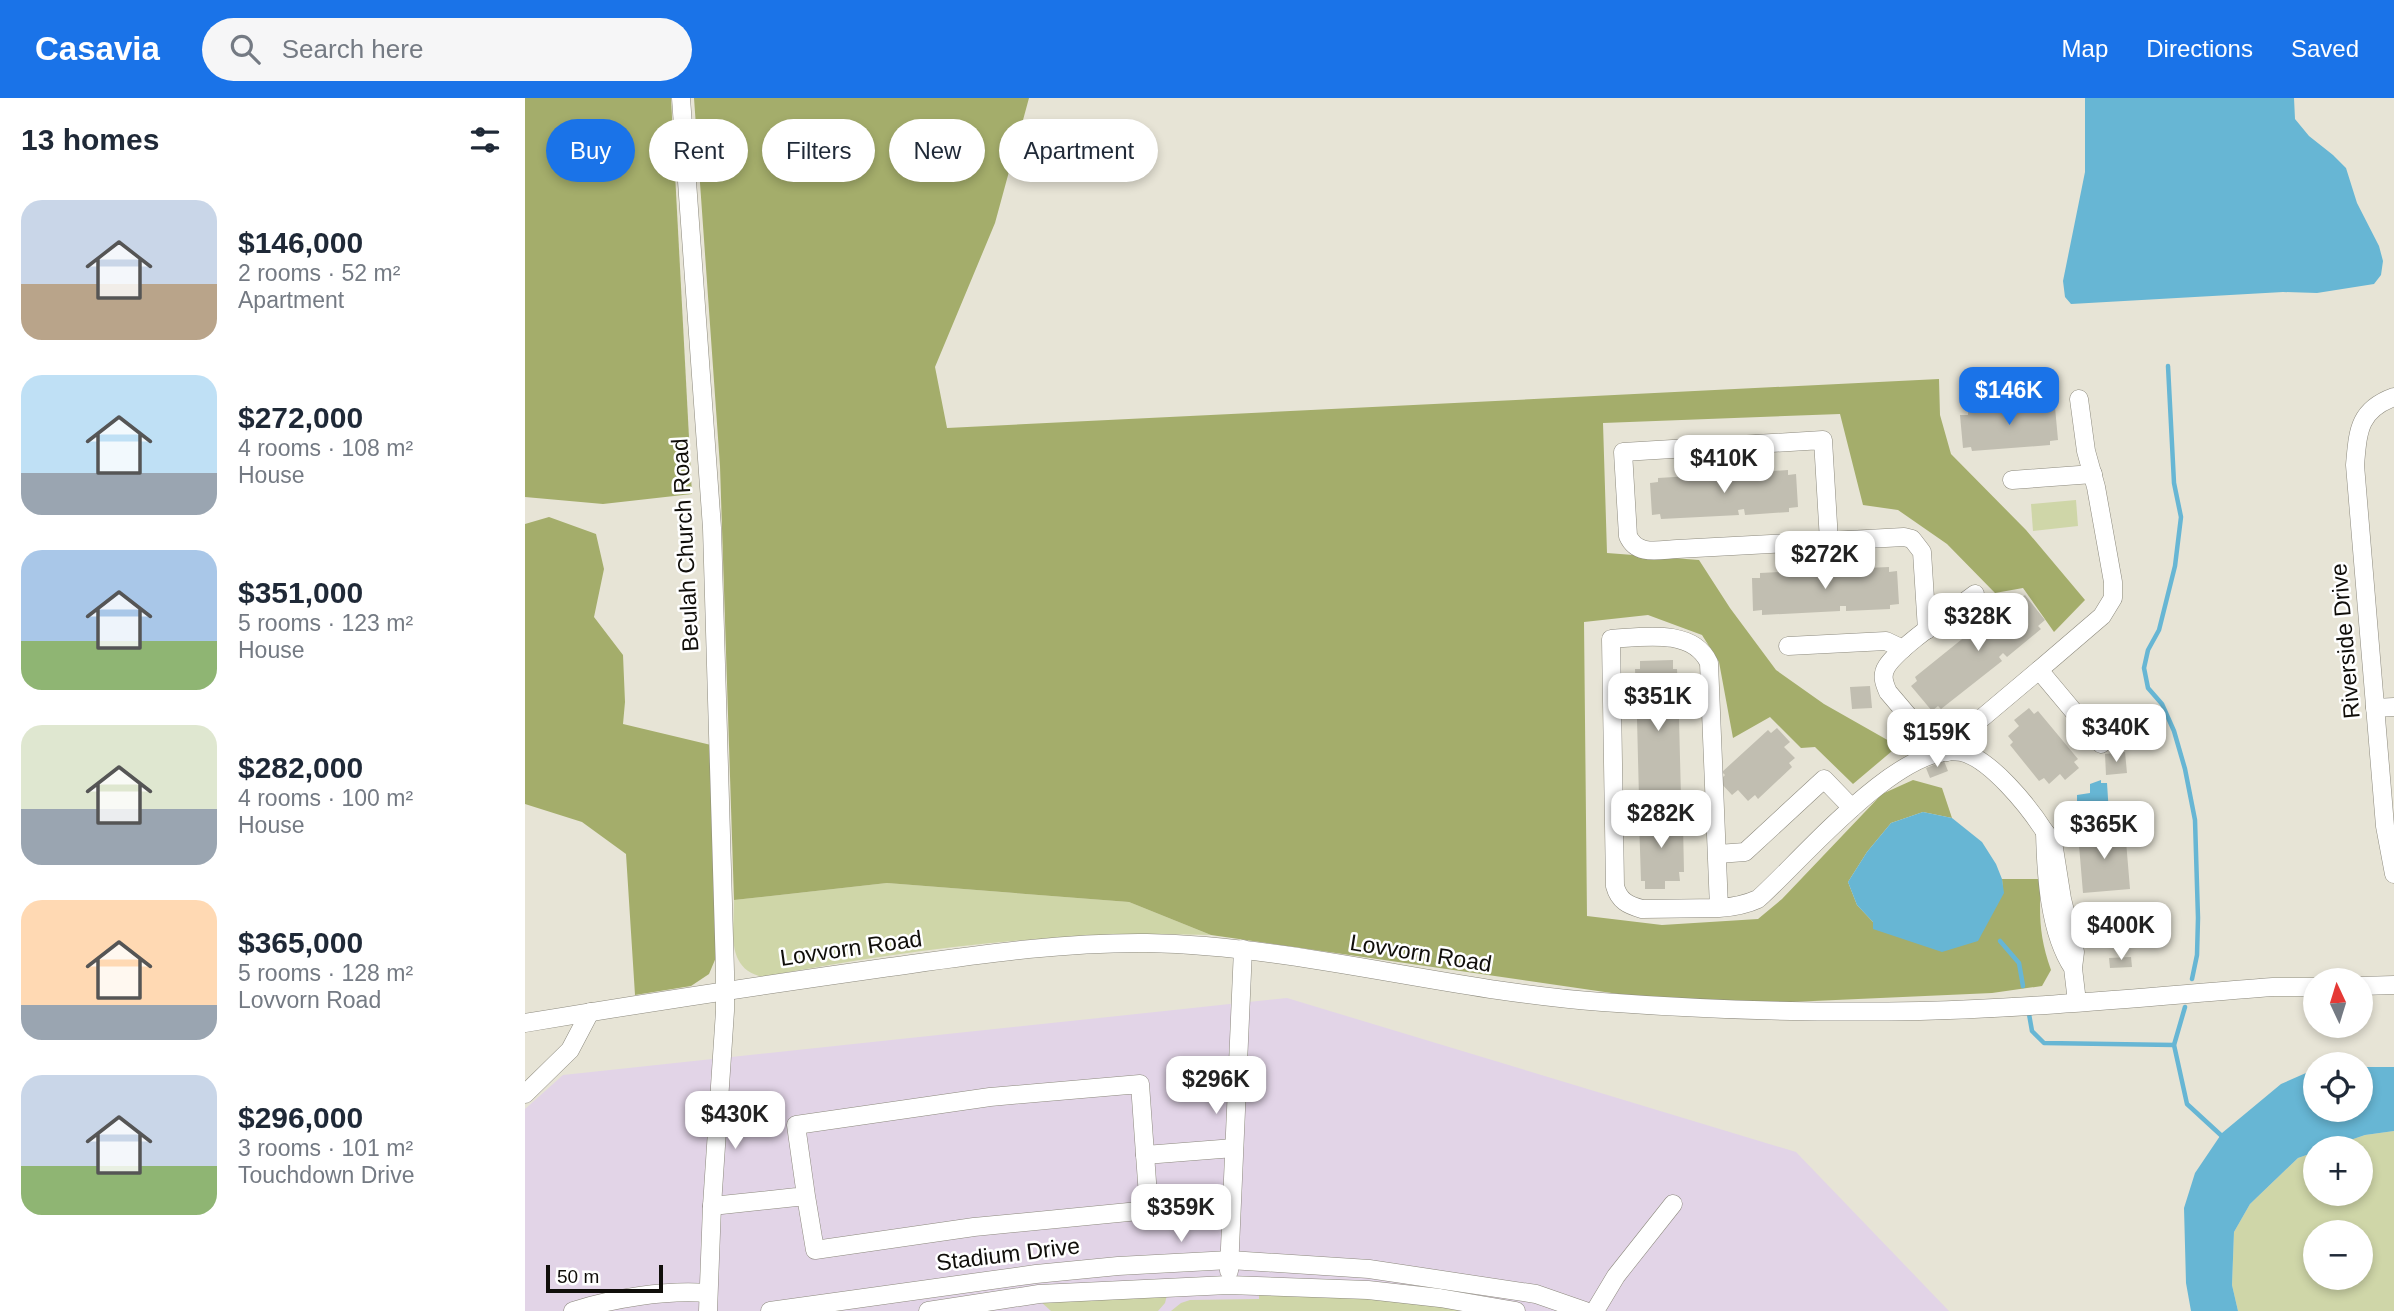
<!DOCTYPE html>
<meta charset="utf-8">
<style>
body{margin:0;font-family:Arial,sans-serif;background:#f6f6f7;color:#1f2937;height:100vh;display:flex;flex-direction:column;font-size:26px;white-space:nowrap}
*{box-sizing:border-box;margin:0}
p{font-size:23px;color:#747a83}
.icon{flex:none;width:38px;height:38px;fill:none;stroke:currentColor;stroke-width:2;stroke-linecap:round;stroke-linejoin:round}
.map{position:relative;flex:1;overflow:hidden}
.details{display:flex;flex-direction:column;background:#fff;width:525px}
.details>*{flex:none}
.guide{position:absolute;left:21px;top:21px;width:665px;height:63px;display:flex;gap:14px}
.needle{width:46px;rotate:356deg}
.fabs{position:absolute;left:1778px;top:870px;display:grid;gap:14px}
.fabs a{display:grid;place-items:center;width:70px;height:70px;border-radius:50%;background:#fff;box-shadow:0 4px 10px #0003;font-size:35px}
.scale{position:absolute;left:21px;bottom:18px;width:117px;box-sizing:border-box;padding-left:7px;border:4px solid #100e0a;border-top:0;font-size:19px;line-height:24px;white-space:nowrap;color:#100e0a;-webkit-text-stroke:5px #fff;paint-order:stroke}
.price{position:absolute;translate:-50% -60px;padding:0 16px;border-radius:14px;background:#fff;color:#222;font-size:23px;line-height:46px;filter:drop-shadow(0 2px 4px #0008)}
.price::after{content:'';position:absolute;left:50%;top:42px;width:21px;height:16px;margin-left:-10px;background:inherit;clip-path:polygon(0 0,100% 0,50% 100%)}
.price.active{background:#1a73e8;color:#fff}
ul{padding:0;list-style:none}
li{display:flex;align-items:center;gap:21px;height:175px;padding:0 21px}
li span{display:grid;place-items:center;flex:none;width:196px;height:140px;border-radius:21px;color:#555}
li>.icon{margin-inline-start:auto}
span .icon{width:84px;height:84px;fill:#fffc;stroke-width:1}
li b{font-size:30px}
h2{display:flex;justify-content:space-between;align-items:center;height:84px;padding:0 21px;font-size:30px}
.tag{padding:0 24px;border-radius:32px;background:#fff;box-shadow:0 4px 10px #0003;font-size:24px;line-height:63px}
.tag.active{background:#1a73e8;color:#fff}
header{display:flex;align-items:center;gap:42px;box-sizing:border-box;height:98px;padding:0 35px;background:#1a73e8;color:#fff}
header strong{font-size:33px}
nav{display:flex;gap:38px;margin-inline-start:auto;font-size:24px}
.search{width:490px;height:63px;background:#f6f6f7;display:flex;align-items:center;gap:18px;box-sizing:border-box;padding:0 24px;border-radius:38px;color:#747a83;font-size:26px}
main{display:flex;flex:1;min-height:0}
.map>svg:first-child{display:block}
.education{fill:#e2d4e7}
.green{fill:#cfd6a8;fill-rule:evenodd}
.forest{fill:#a4ad6b}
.water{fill:#67b6d4}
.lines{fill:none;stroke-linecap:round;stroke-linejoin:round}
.stream{stroke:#67b6d4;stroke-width:4.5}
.building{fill:#c1beb1}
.minor-casing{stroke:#8c897d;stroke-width:19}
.minor{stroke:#fff;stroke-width:18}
.labels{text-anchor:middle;stroke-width:5;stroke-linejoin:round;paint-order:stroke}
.street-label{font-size:23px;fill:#100e0a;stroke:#fff}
</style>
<header>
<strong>Casavia</strong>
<div class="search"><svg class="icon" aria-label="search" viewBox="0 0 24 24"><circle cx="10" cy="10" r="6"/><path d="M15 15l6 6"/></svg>Search here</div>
<nav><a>Map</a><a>Directions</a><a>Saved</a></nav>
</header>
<main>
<section class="details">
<h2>13 homes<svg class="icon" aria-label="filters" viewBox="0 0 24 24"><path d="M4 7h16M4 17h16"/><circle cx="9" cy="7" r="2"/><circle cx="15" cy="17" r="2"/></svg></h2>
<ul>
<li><span style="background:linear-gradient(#c9d6e8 60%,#b9a48a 0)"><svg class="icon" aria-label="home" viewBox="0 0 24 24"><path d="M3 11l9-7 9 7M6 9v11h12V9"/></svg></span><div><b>$146,000</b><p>2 rooms · 52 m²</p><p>Apartment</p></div></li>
<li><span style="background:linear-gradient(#bfe0f5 70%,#9aa5b1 0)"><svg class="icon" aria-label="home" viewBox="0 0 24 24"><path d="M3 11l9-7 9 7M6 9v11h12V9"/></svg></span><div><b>$272,000</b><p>4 rooms · 108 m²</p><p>House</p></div></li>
<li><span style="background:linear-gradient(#a9c7e8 65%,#8fb573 0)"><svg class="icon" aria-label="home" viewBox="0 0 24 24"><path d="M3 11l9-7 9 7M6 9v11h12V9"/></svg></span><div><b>$351,000</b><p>5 rooms · 123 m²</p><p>House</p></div></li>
<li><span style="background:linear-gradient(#dfe7d0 60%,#9aa5b1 0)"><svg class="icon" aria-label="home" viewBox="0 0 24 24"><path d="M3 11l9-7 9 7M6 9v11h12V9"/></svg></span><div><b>$282,000</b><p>4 rooms · 100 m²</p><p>House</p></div></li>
<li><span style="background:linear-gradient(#ffd9b3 75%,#9aa5b1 0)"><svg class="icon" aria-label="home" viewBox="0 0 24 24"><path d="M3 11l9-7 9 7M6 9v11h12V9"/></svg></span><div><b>$365,000</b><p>5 rooms · 128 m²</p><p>Lovvorn Road</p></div></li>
<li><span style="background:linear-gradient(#c9d6e8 65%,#8fb573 0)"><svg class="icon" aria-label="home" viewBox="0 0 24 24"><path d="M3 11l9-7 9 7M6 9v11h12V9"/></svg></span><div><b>$296,000</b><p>3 rooms · 101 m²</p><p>Touchdown Drive</p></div></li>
</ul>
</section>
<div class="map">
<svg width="1869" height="1213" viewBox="0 0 1869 1213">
<rect width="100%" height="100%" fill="#e7e4d6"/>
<path class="education" d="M762,900L1271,1054L1424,1213H0V1011L38,977Z"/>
<g class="green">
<path d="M1551,402L1553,428L1508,433L1506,406Z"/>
<path d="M362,785L604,804L686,837C536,832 385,851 238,879C200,871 209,833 209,802Z"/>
<path d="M1869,1033V1213H1713L1707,1187L1709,1134L1725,1106L1773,1060L1790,1054V1096H1836V1050H1802L1840,1037ZM1790,1134H1836V1180H1790Z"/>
<path d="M734,1191L793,1193L974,1213H646L656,1205L665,1202L734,1201Z"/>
<path d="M642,1197L640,1205L633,1213H526L515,1203Z"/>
</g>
<g class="forest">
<path d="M0,0H146L167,396L78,406L0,399Z"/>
<path d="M169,0H504L470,125L410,269L422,330L1414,281L1415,317L1426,356L1501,432L1560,502L1529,534L1498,490L1470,495L1422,446L1373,412L1338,407L1315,316L1078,325L1082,455L1174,462L1205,510L1251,572L1299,606L1373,648L1328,686L1290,649L1276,650L1245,619L1208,640L1194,564L1177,537L1123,517L1059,524L1062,818L1137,827L1233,821L1257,801L1357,696L1388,682L1417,690L1427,720L1398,714L1366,725L1342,754L1323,784L1332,807L1348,824L1478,795L1477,781H1516C1514,817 1514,838 1526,872L1517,888L1467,895L1266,904L1128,901L686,837L604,804L362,785L209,802L195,368Z"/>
<path d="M24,419L71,436L79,471L69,519L98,557L100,604L98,626L186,647L192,857L184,876L166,888L110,897L101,756L57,724L0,706V426Z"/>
</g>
<g class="water">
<path d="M1560,0H1769L1770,21L1784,38L1808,57L1821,70L1832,105L1854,148L1858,163L1856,177L1849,186L1792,195L1758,194L1546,206L1540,199L1538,183L1560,74Z"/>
<path d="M1576,682V685H1582L1584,716L1580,717V721H1572L1571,717H1567L1566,703L1552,704V697L1565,695V686Z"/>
<path d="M1398,714L1427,720L1457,744L1471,766L1477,781L1479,795L1453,843L1417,854L1348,831V824L1332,807L1323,784L1342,754L1366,725Z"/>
<path d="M1836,969H1869V1033L1840,1037L1802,1050H1790V1054L1773,1060L1725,1106L1709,1134L1707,1187L1713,1213H1666L1661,1185L1659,1110L1670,1075L1697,1035L1756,986L1790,971V1012H1836Z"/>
</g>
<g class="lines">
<g class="stream">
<path d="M1643,268L1649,385L1656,419L1650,468L1634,532L1623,552L1619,570L1623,590L1637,606L1649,633L1660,671L1670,722L1673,820L1672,857L1667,881"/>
<path d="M1475,843L1494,865L1498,888"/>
<path d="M1660,909L1649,947L1662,1006L1699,1040"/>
<path d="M1504,916L1507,933L1519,945L1649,947"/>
</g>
</g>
<g class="building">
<path d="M1522,305V310L1530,309L1533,342L1525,343V347L1447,353L1446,349L1438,350L1435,317H1443V311Z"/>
<path d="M1263,372V377L1271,376L1273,409L1264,410V414L1220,417L1219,411L1213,412L1214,417L1136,421L1135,416L1127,417L1125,385L1133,384V380L1213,375V379H1217V375Z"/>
<path d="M1364,469V474L1372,473L1374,506L1365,507V511L1321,513V508H1315V513L1237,517V512L1228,513L1227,480H1235V475L1314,471L1315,476H1318V471Z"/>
<path d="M1500,497L1520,522L1513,528L1516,531L1482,559L1478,555L1474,559L1477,563L1416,611L1413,608L1407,613L1386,588L1392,583L1390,579L1452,529L1455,532L1457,530L1455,527L1490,498L1494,501Z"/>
<path d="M1148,562V571H1152L1154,615H1149V621H1154L1156,699H1151V707L1119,708V700H1114L1112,621H1116V617H1112L1110,571H1115V563Z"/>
<path d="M1345,588L1347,610L1327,611L1325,589Z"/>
<path d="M1504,610L1509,616L1513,613L1553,661L1549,664L1554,670L1540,682L1535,676L1524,686L1519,680L1514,683L1485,647L1488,644L1483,638L1494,628L1489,622Z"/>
<path d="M1252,630L1265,644L1259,649L1270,660L1264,665L1267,669L1233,701L1230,697L1223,703L1213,692L1207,697L1194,683L1200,677L1197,674L1243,632L1246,635Z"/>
<path d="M1600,654L1602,675L1581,677L1580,656Z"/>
<path d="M1419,663L1423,673L1405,680L1401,670Z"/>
<path d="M1138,712V720H1153V728L1158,727L1159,774H1154L1155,783H1140V791H1120V783H1116L1114,721H1119V713Z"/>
<path d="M1600,731L1605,791L1558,795L1553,735Z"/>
<path d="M1606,859L1607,869L1585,870L1584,860Z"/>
</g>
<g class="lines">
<defs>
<g id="minor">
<path d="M156,0L187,430L200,874V913L187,1108L183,1213"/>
<path d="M1869,299C1833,312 1833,334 1830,367L1860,728L1869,776"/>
<path d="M1487,382L1568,376"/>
<path d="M1304,443L1298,342L1098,354L1103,438C1112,458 1133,452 1152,451L1379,439L1387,441L1397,454L1402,532"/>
<path d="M1263,548L1361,543L1378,551"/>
<path d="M1514,572L1577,518L1588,500V484L1571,389L1561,353L1554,301"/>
<path d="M1850,610L1869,609"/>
<path d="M1422,654L1432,641L1514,572L1576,646"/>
<path d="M1415,655L1363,594C1359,585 1356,577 1362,568C1376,547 1428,513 1450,496"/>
<path d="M1193,756L1220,754L1299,681L1327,710"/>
<path d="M1194,810L1184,565C1168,530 1118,539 1086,541L1090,788C1094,803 1103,807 1117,811L1194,810C1209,809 1220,807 1233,801C1276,763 1376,642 1436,654C1465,660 1504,709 1520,734"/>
<path d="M1533,823L1607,818"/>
<path d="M1548,870C1524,834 1521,776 1520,734L1528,744L1537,801L1550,854L1548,870L1552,904"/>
<path d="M1836,888L1869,887"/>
<path d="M0,925C119,905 238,887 358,870C445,858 534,844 622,845C775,848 924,893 1077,904C1183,912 1289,915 1395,913C1513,910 1631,898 1748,889H1790"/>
<path d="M0,996L45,952L65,914"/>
<path d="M620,1057L709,1050"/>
<path d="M187,1108L281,1098L271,1027L465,999L615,986L624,1112L449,1129L290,1152L281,1098"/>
<path d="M704,1173L718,851"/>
<path d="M48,1213C90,1200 139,1192 182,1195"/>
<path d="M245,1213L511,1176L593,1168L705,1162L844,1171L1011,1196L1060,1213"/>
<path d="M403,1213L514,1196L703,1187L843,1192L915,1200L991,1213"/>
<path d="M1070,1213L1091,1178L1148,1106"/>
</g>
</defs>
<use href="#minor" class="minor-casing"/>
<use href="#minor" class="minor"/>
</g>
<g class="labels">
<g class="street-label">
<text transform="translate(160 447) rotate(-93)" y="8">Beulah Church Road</text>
<text transform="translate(1820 543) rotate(-95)" y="8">Riverside Drive</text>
<text transform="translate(326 850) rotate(-8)" y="8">Lovvorn Road</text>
<text transform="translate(896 855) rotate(9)" y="8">Lovvorn Road</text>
<text transform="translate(483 1156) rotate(-7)" y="8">Stadium Drive</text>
</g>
</g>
</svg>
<div class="fabs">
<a><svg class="needle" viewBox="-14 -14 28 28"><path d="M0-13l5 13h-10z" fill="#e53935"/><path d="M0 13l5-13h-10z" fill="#747a83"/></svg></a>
<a><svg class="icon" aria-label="locate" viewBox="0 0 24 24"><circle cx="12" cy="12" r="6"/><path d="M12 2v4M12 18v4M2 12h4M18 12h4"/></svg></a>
<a>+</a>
<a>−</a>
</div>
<div class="scale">50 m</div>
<b class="price active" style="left:1484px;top:329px">$146K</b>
<b class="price" style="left:1199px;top:397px">$410K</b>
<b class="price" style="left:1300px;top:493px">$272K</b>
<b class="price" style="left:1453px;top:555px">$328K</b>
<b class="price" style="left:1133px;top:635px">$351K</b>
<b class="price" style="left:1591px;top:666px">$340K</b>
<b class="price" style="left:1412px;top:671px">$159K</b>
<b class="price" style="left:1136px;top:752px">$282K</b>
<b class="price" style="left:1579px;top:763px">$365K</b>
<b class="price" style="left:1596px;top:864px">$400K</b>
<b class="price" style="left:691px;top:1018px">$296K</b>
<b class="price" style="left:210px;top:1053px">$430K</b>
<b class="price" style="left:656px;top:1146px">$359K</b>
<div class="guide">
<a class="tag active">Buy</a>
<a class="tag">Rent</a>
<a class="tag">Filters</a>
<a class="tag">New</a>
<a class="tag">Apartment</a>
</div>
</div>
</main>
